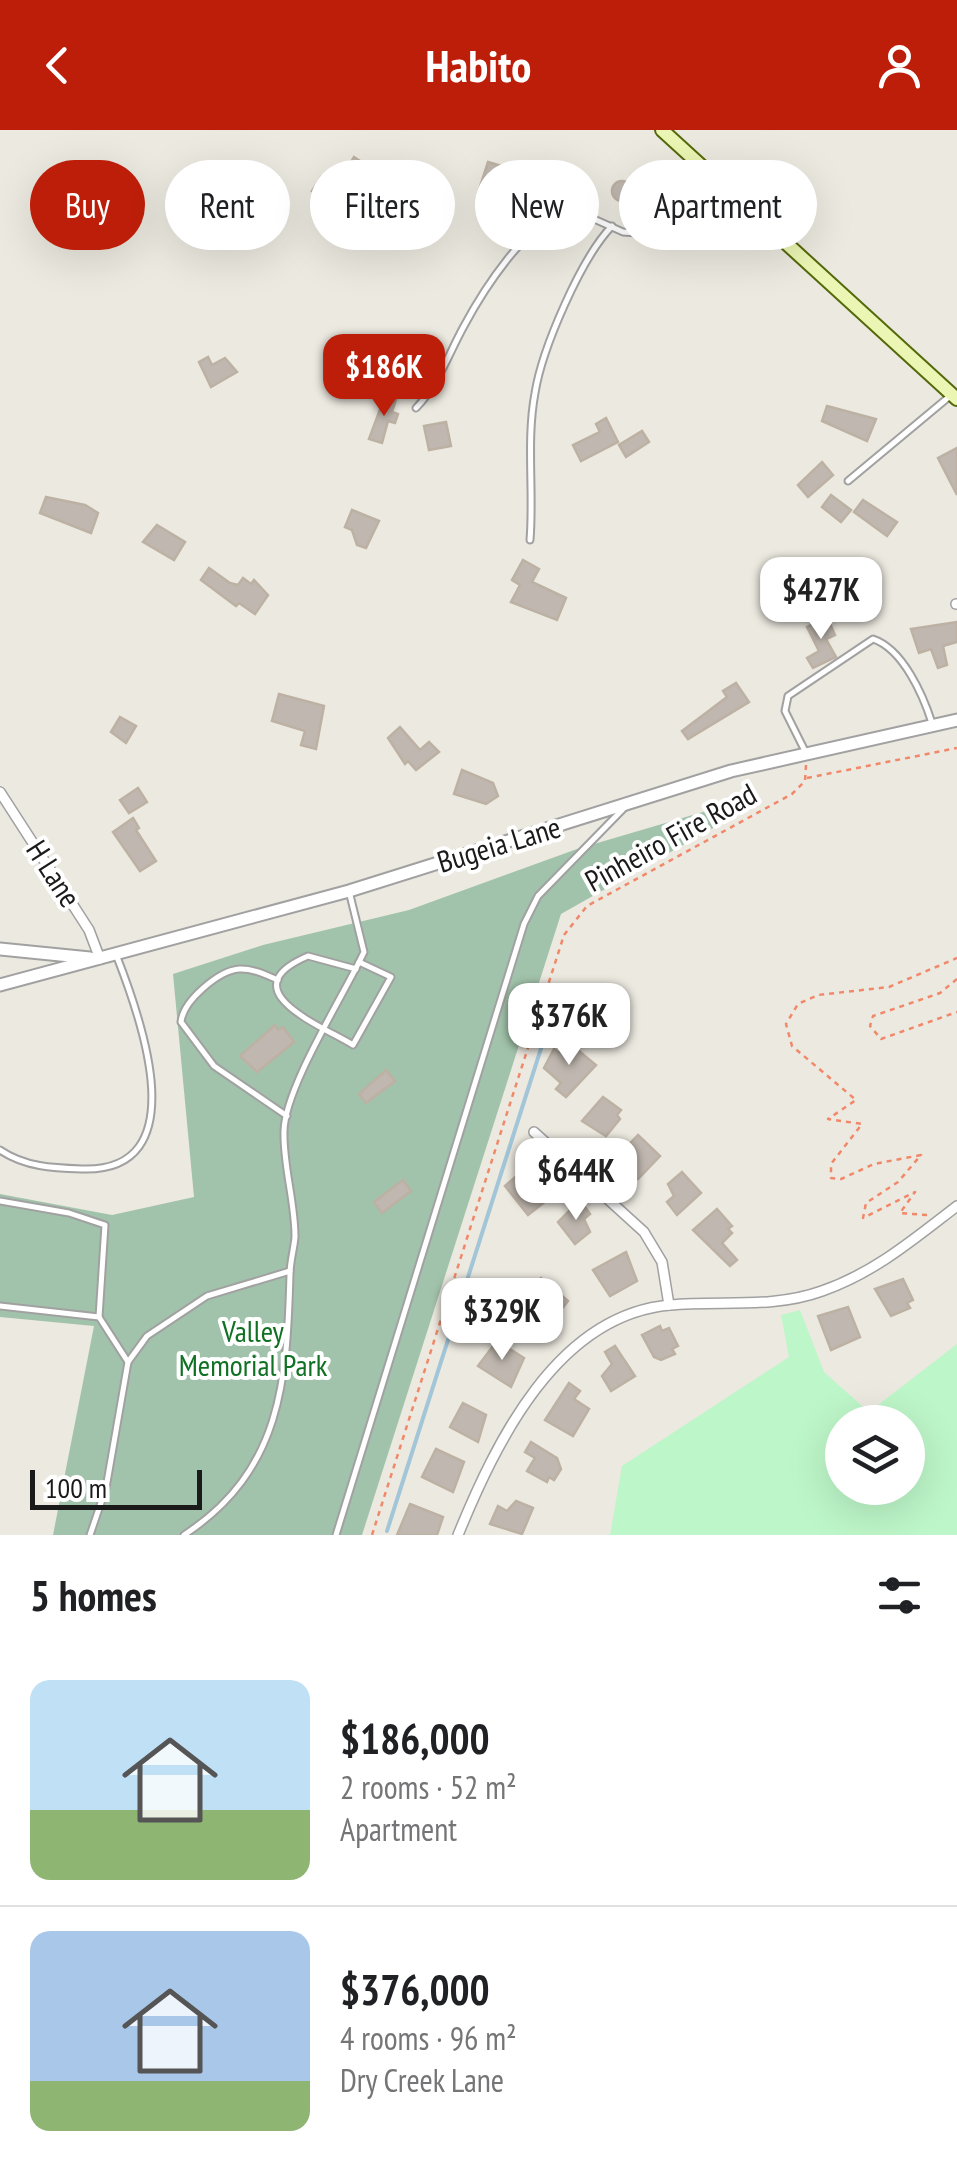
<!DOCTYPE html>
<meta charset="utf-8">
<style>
body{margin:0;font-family:"PT Sans Narrow",sans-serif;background:#f2f2f2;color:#202124;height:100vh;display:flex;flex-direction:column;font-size:38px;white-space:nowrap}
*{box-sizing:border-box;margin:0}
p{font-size:32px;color:#757577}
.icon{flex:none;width:55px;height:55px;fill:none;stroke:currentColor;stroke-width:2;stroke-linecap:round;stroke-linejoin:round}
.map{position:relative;height:1405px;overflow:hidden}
.drawer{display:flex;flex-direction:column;background:#fff;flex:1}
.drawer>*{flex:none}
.banner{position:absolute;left:30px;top:30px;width:898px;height:90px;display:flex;gap:20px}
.tools{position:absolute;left:825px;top:1275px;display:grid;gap:20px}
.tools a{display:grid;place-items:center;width:100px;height:100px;border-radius:50%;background:#fff;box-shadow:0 10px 40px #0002;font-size:50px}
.scale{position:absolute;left:30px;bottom:25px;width:172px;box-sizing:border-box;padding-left:10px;border:5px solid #1a1a1a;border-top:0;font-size:28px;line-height:35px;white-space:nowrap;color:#1a1a1a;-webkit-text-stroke:8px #fff;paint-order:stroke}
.price{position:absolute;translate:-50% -85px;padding:0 22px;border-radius:20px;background:#fff;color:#222;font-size:32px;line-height:65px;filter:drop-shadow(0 2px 5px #0008)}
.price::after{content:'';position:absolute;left:50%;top:60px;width:30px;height:22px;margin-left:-15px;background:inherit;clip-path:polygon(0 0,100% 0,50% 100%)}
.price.selected{background:#bc1e09;color:#fff}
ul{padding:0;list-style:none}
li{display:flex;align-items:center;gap:30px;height:250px;padding:0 30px}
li+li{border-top:2px solid #e0e0e0}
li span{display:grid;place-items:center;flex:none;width:280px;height:200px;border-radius:20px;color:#555}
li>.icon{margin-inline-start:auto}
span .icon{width:120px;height:120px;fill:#fffc;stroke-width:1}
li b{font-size:42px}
h2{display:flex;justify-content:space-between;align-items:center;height:120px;padding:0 30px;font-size:42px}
.chip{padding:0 35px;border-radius:45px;background:#fff;box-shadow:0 10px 40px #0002;font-size:35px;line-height:90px}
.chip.selected{background:#bc1e09;color:#fff}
header{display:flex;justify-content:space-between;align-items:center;height:130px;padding:0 30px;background:#bc1e09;color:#fff;font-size:45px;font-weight:700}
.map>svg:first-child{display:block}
.cemetery{fill:#a2c3ab}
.park{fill:#bdf6c8;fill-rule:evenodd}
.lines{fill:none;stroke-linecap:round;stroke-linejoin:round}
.stream{stroke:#a2c5d8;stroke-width:4}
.building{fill:#c0b8b0;stroke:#bcb1a3;stroke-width:2.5}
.service-casing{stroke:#a1a1a1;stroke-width:9}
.minor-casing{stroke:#a1a1a1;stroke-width:12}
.tertiary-casing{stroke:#a1a1a1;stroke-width:15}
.secondary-casing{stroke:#546909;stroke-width:16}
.path{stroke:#f2886a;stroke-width:2.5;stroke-dasharray:5 5;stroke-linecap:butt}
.service{stroke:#fff;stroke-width:5}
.minor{stroke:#fff;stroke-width:9}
.tertiary{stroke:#fff;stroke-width:11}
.secondary{stroke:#ebf6b4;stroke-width:12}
.labels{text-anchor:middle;stroke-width:8;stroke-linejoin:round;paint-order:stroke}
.street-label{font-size:30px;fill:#1a1a1a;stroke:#fff}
.park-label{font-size:30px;fill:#107123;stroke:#fff}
</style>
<header><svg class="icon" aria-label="back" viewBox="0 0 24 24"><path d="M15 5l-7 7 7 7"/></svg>Habito<svg class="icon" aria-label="person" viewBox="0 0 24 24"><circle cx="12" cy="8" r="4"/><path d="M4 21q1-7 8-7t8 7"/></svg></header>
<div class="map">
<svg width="957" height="1405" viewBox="0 0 957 1405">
<rect width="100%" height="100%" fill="#ece9e0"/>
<path class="cemetery" d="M713,679V698L561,784L362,1405H53L94,1196L0,1187V1064L112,1085L194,1067L173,844L263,815L409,780L577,719Z"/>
<path class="park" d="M800,1180L824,1242L869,1282L957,1214V1405H610L622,1336L789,1227L781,1185ZM842,1292H908V1358H842Z"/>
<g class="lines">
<path class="stream" d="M387,1401L559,862"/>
</g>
<g class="building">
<path d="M354,27L366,35L349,64L340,59L331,73L312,61L321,47L338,53Z"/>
<path d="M488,32L502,36L492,67L478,63Z"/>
<circle cx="622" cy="61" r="10"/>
<path d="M208,227L212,235L225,228L237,242L211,257L199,232Z"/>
<path d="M385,266L396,269L392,282L398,284L395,293L388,291L382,313L369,309Z"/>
<path d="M827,276L876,289L867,311L822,291Z"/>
<path d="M606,288L618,312L581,331L573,315L600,302L596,294Z"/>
<path d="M446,292L451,316L429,320L424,296Z"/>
<path d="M642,301L649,312L626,327L619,315Z"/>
<path d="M957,318V365L938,328Z"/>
<path d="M822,332L833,345L808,367L798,355Z"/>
<path d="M831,365L851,380L841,392L822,377Z"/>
<path d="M46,367L85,375L98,383L91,403L40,383Z"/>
<path d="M863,370L897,392L887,406L854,382Z"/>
<path d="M352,380L379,391L366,418L357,415L352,400L345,397Z"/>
<path d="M157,395L185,412L174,430L143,412Z"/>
<path d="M523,430L539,439L532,452L566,468L557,490L511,472L520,455L512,450Z"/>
<path d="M209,438L230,453L238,455L243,448L251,454L254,450L268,465L255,484L239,473L236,476L201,450Z"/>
<path d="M853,455L859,468L832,481L826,469Z"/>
<path d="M827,487L835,505L826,509L836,527L813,538L807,528L819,521L807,497Z"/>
<path d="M957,492V512L943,516L947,535L938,538L931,519L919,523L911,499Z"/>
<path d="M736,553L749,572L688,609L682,601L727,567L723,561Z"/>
<path d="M279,564L324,576L316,619L301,615L305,601L272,591Z"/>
<path d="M120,587L136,596L126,613L111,602Z"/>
<path d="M400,597L420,620L429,612L439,622L416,640L408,631L405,634L388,608Z"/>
<path d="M462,640L493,653L498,666L486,674L454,664Z"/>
<path d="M138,658L147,672L129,683L120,670Z"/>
<path d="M133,688L139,698L136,700L156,731L140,741L113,702Z"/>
<path d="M275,895L278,900L283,897L294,912L257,942L240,926Z"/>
<path d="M568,912L596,935L566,967L556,959L561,953L544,938L554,919L559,923Z"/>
<path d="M386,940L395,951L366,973L359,964Z"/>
<path d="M603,967L621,980L617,985L620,989L606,1006L582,991Z"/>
<path d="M638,1005L660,1026L638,1049L616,1028Z"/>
<path d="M531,1033L556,1063L528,1085L505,1056Z"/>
<path d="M682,1042L701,1063L677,1085L667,1072L674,1066L668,1054Z"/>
<path d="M403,1050L411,1061L382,1083L374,1072Z"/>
<path d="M580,1070L590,1084L584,1089L590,1102L575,1114L558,1092Z"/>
<path d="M717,1079L732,1096L728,1099L732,1103L722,1113L737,1130L730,1136L693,1100Z"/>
<path d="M626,1122L637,1151L610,1166L593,1140Z"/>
<path d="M541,1148L568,1171L554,1189L559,1193L551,1203L517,1176Z"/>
<path d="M903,1149L913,1170L907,1173L910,1178L891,1186L875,1159Z"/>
<path d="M848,1177L860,1207L831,1220L818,1186Z"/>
<path d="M660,1196L662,1201L669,1198L678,1216L672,1219L675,1224L661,1230L654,1227L642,1205Z"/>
<path d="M497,1211L524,1228L511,1257L478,1236Z"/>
<path d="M615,1216L635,1246L611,1261L602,1246L612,1234L605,1222Z"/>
<path d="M569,1253L580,1261L574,1269L589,1279L573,1306L545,1290Z"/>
<path d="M463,1273L486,1285L478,1312L450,1297Z"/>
<path d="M531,1312L557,1328L561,1339L554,1350L549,1347L547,1352L527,1341L535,1328L525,1322Z"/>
<path d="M436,1319L464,1332L453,1362L422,1347Z"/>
<path d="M516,1371L533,1378L522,1404L490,1394L498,1376L507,1381Z"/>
<path d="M410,1374L443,1387L437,1405H397Z"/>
</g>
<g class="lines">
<defs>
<g id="service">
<path d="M416,278C439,254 448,225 464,196C487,153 523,101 565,76L623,102L637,103L667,101L730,67"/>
<path d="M848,351L950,266"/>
<path d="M530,410C534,361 526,311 535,263C542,219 581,128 612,96"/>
<path d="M805,621L785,581L788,566L873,509C903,519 923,565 932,593"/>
<path d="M356,839L308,826C228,860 322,896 353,915L391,847L359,832"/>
<path d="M278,850C266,845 252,838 239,839C218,841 183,871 181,892L214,936L287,986"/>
<path d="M0,1020C25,1037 53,1038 82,1039C196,1043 142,891 117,827"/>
<path d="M0,1071L69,1083L105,1095L99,1187"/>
<path d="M0,1176L99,1187L128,1232"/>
<path d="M90,1405L106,1358L128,1232L147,1206L207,1166L290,1141"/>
<path d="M184,1405C282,1341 287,1250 290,1144C290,1132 294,1119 295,1107C295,1071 283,1036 284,1001C285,957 344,865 364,822L349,761"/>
<path d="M336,1405L524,794L538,766L626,676"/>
</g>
<g id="minor">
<path d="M956,474H957"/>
<path d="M0,662L89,800L100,829"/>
<path d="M534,1002L644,1102L662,1132L669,1175"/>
<path d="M458,1405C496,1312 557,1185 670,1175C721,1170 772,1179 822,1161C874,1143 914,1109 957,1076"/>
</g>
<g id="tertiary">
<path d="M0,819L90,828"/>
<path d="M0,855L349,761L731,641L957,590"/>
</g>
<path id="secondary" d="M662,0L957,269"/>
</defs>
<use href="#service" class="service-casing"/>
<use href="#minor" class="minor-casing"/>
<use href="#tertiary" class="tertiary-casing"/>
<use href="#secondary" class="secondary-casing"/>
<g class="path">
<path d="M807,648L957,618"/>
<path d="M957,849L940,863L873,886L870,896L881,909L957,882"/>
<path d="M927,1085L900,1083L915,1062L863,1088L866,1073L898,1052L921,1025L874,1034L841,1049L831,1048V1034L862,994L828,989L856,970L792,916L786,894L798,874L818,865L889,857L957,828"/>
<path d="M372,1405L564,805L587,776L792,664L805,651L806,635"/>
</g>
<use href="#service" class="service"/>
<use href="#minor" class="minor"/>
<use href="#tertiary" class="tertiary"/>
<use href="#secondary" class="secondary"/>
</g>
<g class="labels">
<g class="street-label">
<text transform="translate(671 708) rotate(-29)" y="10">Pinheiro Fire Road</text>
<text transform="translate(499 715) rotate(-17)" y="10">Bugeia Lane</text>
<text transform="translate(53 744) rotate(57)" y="10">H Lane</text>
</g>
<g class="park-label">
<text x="253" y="1212">Valley<tspan x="253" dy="34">Memorial Park</tspan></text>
</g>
</g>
</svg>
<div class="tools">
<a><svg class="icon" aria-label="layers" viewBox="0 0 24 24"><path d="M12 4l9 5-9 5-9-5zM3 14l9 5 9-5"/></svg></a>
</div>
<div class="scale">100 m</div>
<b class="price selected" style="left:384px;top:289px">$186K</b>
<b class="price" style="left:821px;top:512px">$427K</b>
<b class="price" style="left:569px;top:938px">$376K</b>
<b class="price" style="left:576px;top:1093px">$644K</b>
<b class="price" style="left:502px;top:1233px">$329K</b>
<div class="banner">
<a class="chip selected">Buy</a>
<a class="chip">Rent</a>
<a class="chip">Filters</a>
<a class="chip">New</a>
<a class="chip">Apartment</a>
</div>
</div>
<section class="drawer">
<h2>5 homes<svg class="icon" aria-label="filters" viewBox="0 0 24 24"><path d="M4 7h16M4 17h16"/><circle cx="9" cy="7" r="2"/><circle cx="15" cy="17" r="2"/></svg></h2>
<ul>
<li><span style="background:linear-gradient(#bfe0f5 65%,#8fb573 0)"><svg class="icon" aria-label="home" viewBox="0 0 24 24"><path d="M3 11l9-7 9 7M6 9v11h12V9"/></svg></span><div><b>$186,000</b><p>2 rooms · 52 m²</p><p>Apartment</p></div></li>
<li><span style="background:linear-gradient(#a9c7e8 75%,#8fb573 0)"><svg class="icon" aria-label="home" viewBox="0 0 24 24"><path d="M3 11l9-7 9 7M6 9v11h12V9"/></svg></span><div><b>$376,000</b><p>4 rooms · 96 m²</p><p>Dry Creek Lane</p></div></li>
</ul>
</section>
